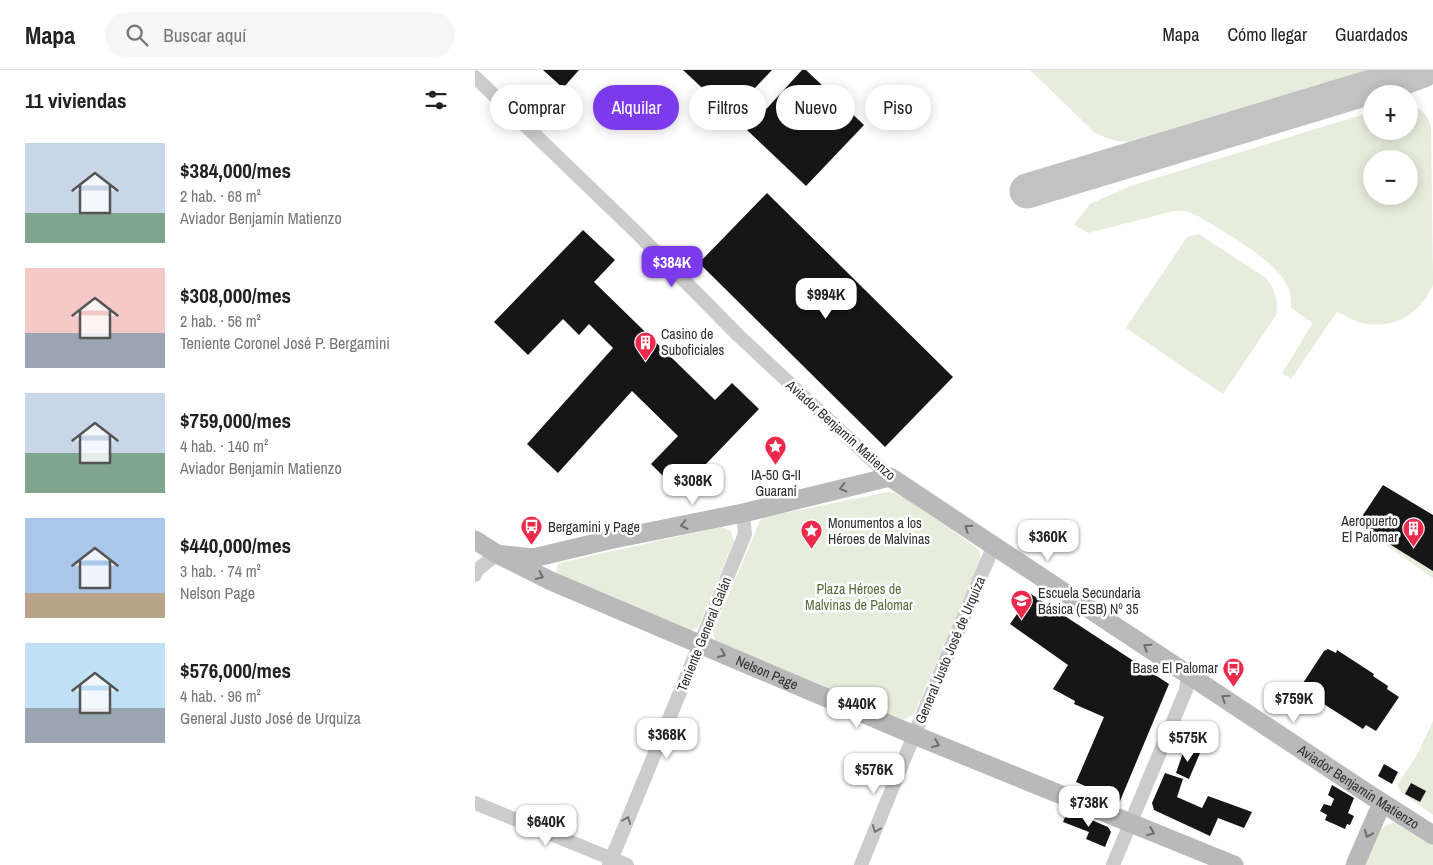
<!DOCTYPE html>
<html lang="es">
<meta charset="utf-8">
<style>
body{margin:0;font-family:"Archivo Narrow",sans-serif;background:#f6f6f6;color:#222;height:100vh;display:flex;flex-direction:column;font-size:19px;white-space:nowrap}
*{box-sizing:border-box;margin:0}
p{font-size:16px;color:#767676}
.icon{flex:none;width:28px;height:28px;fill:none;stroke:currentColor;stroke-width:2;stroke-linecap:round;stroke-linejoin:round}
.map{position:relative;flex:1;overflow:hidden}
.side{display:flex;flex-direction:column;background:#fff;width:475px}
.side>*{flex:none}
.banner{position:absolute;left:15px;top:15px;width:475px;height:45px;display:flex;gap:10px}
.controls{position:absolute;left:888px;top:15px;display:grid;gap:10px}
.controls a{display:grid;place-items:center;width:55px;height:55px;border-radius:50%;background:#fff;box-shadow:0 2px 12px #0003;font-size:25px}
.price{position:absolute;translate:-50% -42px;padding:0 11px;border-radius:10px;background:#fff;color:#222;font-size:16px;line-height:32px;filter:drop-shadow(0 1px 2px #0008)}
.price::after{content:'';position:absolute;left:50%;top:30px;width:15px;height:11px;margin-left:-8px;background:inherit;clip-path:polygon(0 0,100% 0,50% 100%)}
.price.on{background:#7c3aed;color:#fff}
ul{padding:0;list-style:none}
li{display:flex;align-items:center;gap:15px;height:125px;padding:0 25px}
li span{display:grid;place-items:center;flex:none;width:140px;height:100px;border-radius:0px;color:#555}
li>.icon{margin-inline-start:auto}
span .icon{width:60px;height:60px;fill:#fffc;stroke-width:1}
li b{font-size:21px}
h2{display:flex;justify-content:space-between;align-items:center;height:60px;padding:0 25px;font-size:21px}
.pill{padding:0 18px;border-radius:22px;background:#fff;box-shadow:0 2px 12px #0003;font-size:18px;line-height:45px}
.pill.on{background:#7c3aed;color:#fff}
header{display:flex;align-items:center;gap:30px;box-sizing:border-box;height:70px;padding:0 25px;background:#fff;border-bottom:1px solid #e0e0e0}
header strong{font-size:24px}
nav{display:flex;gap:28px;margin-inline-start:auto;font-size:18px}
.search{width:350px;height:45px;background:#f6f6f6;display:flex;align-items:center;gap:12px;box-sizing:border-box;padding:0 18px;border-radius:28px;color:#767676;font-size:19px}
main{display:flex;flex:1;min-height:0}
.map>svg:first-child{display:block}
.green{fill:#e7eddc;fill-rule:evenodd}
.lines{fill:none;stroke-linecap:round;stroke-linejoin:round}
.taxiway{stroke:#c2c2c2;stroke-width:35}
.building{fill:#161616}
.street{stroke:#ccc;stroke-width:14}
.secondary{stroke:#b9b9b9;stroke-width:19}
.oneway{stroke:#6d6d6d}
.oneway2{stroke:#767676}
.labels{text-anchor:middle;stroke-width:5;stroke-linejoin:round;paint-order:stroke}
.poi-label{font-size:14px;fill:#2f2f2f;stroke:#fff;text-anchor:start}
.street-label{font-size:14px;fill:#2f2f2f;stroke:#fff}
.park-label{font-size:14px;fill:#576d3a;stroke:#fff}
</style>
<header>
<strong>Mapa</strong>
<div class="search"><svg class="icon" aria-label="search" viewBox="0 0 24 24"><circle cx="10" cy="10" r="6"/><path d="M15 15l6 6"/></svg>Buscar aquí</div>
<nav><a>Mapa</a><a>Cómo llegar</a><a>Guardados</a></nav>
</header>
<main>
<section class="side">
<h2>11 viviendas<svg class="icon" aria-label="filters" viewBox="0 0 24 24"><path d="M4 7h16M4 17h16"/><circle cx="9" cy="7" r="2"/><circle cx="15" cy="17" r="2"/></svg></h2>
<ul>
<li><span style="background:linear-gradient(#c9d6e8 70%,#7fa58c 0)"><svg class="icon" aria-label="home" viewBox="0 0 24 24"><path d="M3 11l9-7 9 7M6 9v11h12V9"/></svg></span><div><b>$384,000/mes</b><p>2 hab. · 68 m²</p><p>Aviador Benjamín Matienzo</p></div></li>
<li><span style="background:linear-gradient(#f6c9c9 65%,#9aa5b1 0)"><svg class="icon" aria-label="home" viewBox="0 0 24 24"><path d="M3 11l9-7 9 7M6 9v11h12V9"/></svg></span><div><b>$308,000/mes</b><p>2 hab. · 56 m²</p><p>Teniente Coronel José P. Bergamini</p></div></li>
<li><span style="background:linear-gradient(#c9d6e8 60%,#7fa58c 0)"><svg class="icon" aria-label="home" viewBox="0 0 24 24"><path d="M3 11l9-7 9 7M6 9v11h12V9"/></svg></span><div><b>$759,000/mes</b><p>4 hab. · 140 m²</p><p>Aviador Benjamín Matienzo</p></div></li>
<li><span style="background:linear-gradient(#a9c7e8 75%,#b9a48a 0)"><svg class="icon" aria-label="home" viewBox="0 0 24 24"><path d="M3 11l9-7 9 7M6 9v11h12V9"/></svg></span><div><b>$440,000/mes</b><p>3 hab. · 74 m²</p><p>Nelson Page</p></div></li>
<li><span style="background:linear-gradient(#bfe0f5 65%,#9aa5b1 0)"><svg class="icon" aria-label="home" viewBox="0 0 24 24"><path d="M3 11l9-7 9 7M6 9v11h12V9"/></svg></span><div><b>$576,000/mes</b><p>4 hab. · 96 m²</p><p>General Justo José de Urquiza</p></div></li>
</ul>
</section>
<div class="map">
<svg width="958" height="795" viewBox="0 0 958 795">
<rect width="100%" height="100%" fill="#fff"/>
<g class="green">
<path d="M555,0H895L671,72C652,73 636,72 619,62Z"/>
<path d="M934,35C946,37 951,44 956,55L958,215C944,246 917,261 883,252C876,249 869,245 862,242L816,309L807,303L838,253L816,238C816,230 816,223 812,215C797,187 750,163 723,146L711,141H699L613,163L599,155L615,134L655,116L896,42V61H934ZM896,89H934V126H896Z"/>
<path d="M724,164L791,208C801,221 802,229 802,244L748,324L651,258L712,167Z"/>
<path d="M413,422L423,423L501,477L504,481L506,490L439,644L428,650L240,572L238,562L285,451L290,447Z"/>
<path d="M882,454L958,501V508L881,454Z"/>
<path d="M246,457L256,461L259,471L225,553L221,559L215,560L81,504L83,494L88,492Z"/>
<path d="M958,651V745L927,723L922,715L941,687Z"/>
<path d="M922,752L958,771V795H888C895,777 900,755 922,752Z"/>
</g>
<g class="lines">
<path class="taxiway" d="M552,121L929,7L948,0"/>
</g>
<g class="building">
<path d="M68,0H104L88,18Z"/>
<path d="M208,0H297L255,44Z"/>
<path d="M327,0H331L389,55L331,116L272,60Z"/>
<path d="M292,123L478,307L410,377L224,193Z"/>
<path d="M108,160L140,190L119,212L240,330L257,313L284,339L204,422L176,394L203,366L157,321L83,403L52,374L138,278L114,254L104,265L88,249L53,285L19,252Z"/>
<path d="M908,415L958,445V501L882,454Z"/>
<path d="M556,524L694,614L645,731L601,712L629,647L599,634L600,631L578,619L593,595L535,554Z"/>
<path d="M853,579L861,583L862,580L899,604L898,606L913,616L912,619L924,627L901,661L891,655L888,659L833,624L836,618L828,613L849,581Z"/>
<path d="M710,677L725,683L714,709L701,703Z"/>
<path d="M909,694L923,702L917,714L903,706Z"/>
<path d="M690,703L708,709L702,727L727,738L733,726L777,742L769,758L743,748L735,766L679,740L677,733Z"/>
<path d="M936,713L951,721L945,732L930,724Z"/>
<path d="M857,715L879,728L873,743L879,746L875,755L872,754L870,759L850,750L852,745L845,741L849,734L856,736L859,729L853,725Z"/>
<path d="M593,740L633,757L636,762L630,777L611,769L614,762L588,752Z"/>
</g>
<g class="lines">
<g class="street">
<path d="M0,7L163,164L264,266L415,407"/>
<path d="M0,505L2,500L22,484"/>
<path d="M0,733L152,795"/>
<path d="M134,795L270,464L268,443"/>
<path d="M386,795L439,665L519,475"/>
<path d="M638,795L711,620L713,604"/>
</g>
<g class="secondary">
<path id="s1" d="M0,470L22,484L76,511L439,665L759,795"/>
<path id="s2" d="M22,484L58,488L134,470L268,443L415,407L895,725L958,765"/>
<path d="M880,795L907,733"/>
</g>
</g>
<defs><path id="oneway-chevron" d="M-2-3.5L2.5 0L-2 3.5" fill="none" stroke-width="1.6" stroke-linecap="round" stroke-linejoin="round" transform="scale(1.25)"/></defs>
<g class="oneway">
<use href="#oneway-chevron" transform="translate(368 418) rotate(166)"/>
<use href="#oneway-chevron" transform="translate(209 455) rotate(168)"/>
<use href="#oneway-chevron" transform="translate(493 458) rotate(-147)"/>
<use href="#oneway-chevron" transform="translate(65 506) rotate(25)"/>
<use href="#oneway-chevron" transform="translate(672 577) rotate(-147)"/>
<use href="#oneway-chevron" transform="translate(247 584) rotate(23)"/>
<use href="#oneway-chevron" transform="translate(750 628) rotate(-146)"/>
<use href="#oneway-chevron" transform="translate(461 674) rotate(22)"/>
<use href="#oneway-chevron" transform="translate(676 762) rotate(22)"/>
<use href="#oneway-chevron" transform="translate(893 764) rotate(113)"/>
</g>
<g class="oneway2">
<use href="#oneway-chevron" transform="translate(152 750) rotate(-68)"/>
<use href="#oneway-chevron" transform="translate(401 759) rotate(112)"/>
</g>
<defs>
<symbol id="building-pin" viewBox="-11 -11 22 30"><path d="M0 17L-7.5 6A9.5 9.5 0 1 1 7.5 6Z" fill="#ed2a4c" stroke="#fff"/><path d="M-4-6H4V6H1V3H-1V6H-4ZM-2.5-4.3h1.7v1.8h-1.7ZM.8-4.3h1.7v1.8H.8ZM-2.5-1h1.7V.8h-1.7ZM.8-1h1.7V.8H.8Z" fill="#fff"/></symbol>
<symbol id="sight-pin" viewBox="-11 -11 22 30"><path d="M0 17L-7.5 6A9.5 9.5 0 1 1 7.5 6Z" fill="#ed2a4c" stroke="#fff"/><path d="M0-6L1.8-2.2L6-1.7L2.9 1.2L3.7 5.4L0 3.3L-3.7 5.4L-2.9 1.2L-6-1.7L-1.8-2.2Z" fill="#fff"/></symbol>
<symbol id="bus-pin" viewBox="-11 -11 22 30"><path d="M0 17L-7.5 6A9.5 9.5 0 1 1 7.5 6Z" fill="#ed2a4c" stroke="#fff"/><path d="M-5-6H5V4H4V6H2V4H-2V6H-4V4H-5ZM-3.5-4V0h7V-4ZM-3.5 1.2v1.5H-2V1.2ZM2 1.2v1.5H3.5V1.2Z" fill="#fff"/></symbol>
<symbol id="school-pin" viewBox="-11 -11 22 30"><path d="M0 17L-7.5 6A9.5 9.5 0 1 1 7.5 6Z" fill="#ed2a4c" stroke="#fff"/><path d="M0-5L7-2L0 1L-7-2ZM-4 1L0 2.5L4 1V4Q0 6-4 4Z" fill="#fff"/></symbol>
</defs>
<g fill-rule="evenodd">
<use href="#building-pin" x="158" y="260" width="25" height="34"/>
<use href="#sight-pin" x="288" y="364" width="25" height="34"/>
<use href="#bus-pin" x="44" y="444" width="25" height="34"/>
<use href="#building-pin" x="926" y="446" width="25" height="34"/>
<use href="#sight-pin" x="324" y="448" width="25" height="34"/>
<use href="#school-pin" x="534" y="518" width="25" height="34"/>
<use href="#bus-pin" x="746" y="586" width="25" height="34"/>
</g>
<g class="labels">
<g class="poi-label">
<text x="186" y="269">Casino de<tspan x="186" dy="16">Suboficiales</tspan></text>
<text x="301" y="410" text-anchor="middle">IA-50 G-II<tspan x="301" dy="16">Guaraní</tspan></text>
<text x="923" y="456" text-anchor="end">Aeropuerto<tspan x="923" dy="16">El Palomar</tspan></text>
<text x="353" y="458">Monumentos a los<tspan x="353" dy="16">Héroes de Malvinas</tspan></text>
<text x="73" y="462">Bergamini y Page</text>
<text x="563" y="528">Escuela Secundaria<tspan x="563" dy="16">Básica (ESB) Nº 35</tspan></text>
<text x="743" y="603" text-anchor="end">Base El Palomar</text>
</g>
<g class="street-label">
<text transform="translate(366 360) rotate(42)" y="5">Aviador Benjamín Matienzo</text>
<text transform="translate(229 564) rotate(-68)" y="5">Teniente General Galán</text>
<text transform="translate(475 580) rotate(-67)" y="5">General Justo José de Urquiza</text>
<text dy="5" stroke="none"><textPath href="#s1" startOffset="321">Nelson Page</textPath></text>
<text dy="5" stroke="none"><textPath href="#s2" startOffset="964">Aviador Benjamín Matienzo</textPath></text>
</g>
<g class="park-label">
<text x="384" y="524">Plaza Héroes de<tspan x="384" dy="16">Malvinas de Palomar</tspan></text>
</g>
</g>
</svg>
<div class="controls">
<a>+</a>
<a>−</a>
</div>
<b class="price on" style="left:197px;top:218px">$384K</b>
<b class="price" style="left:351px;top:250px">$994K</b>
<b class="price" style="left:218px;top:436px">$308K</b>
<b class="price" style="left:573px;top:492px">$360K</b>
<b class="price" style="left:819px;top:654px">$759K</b>
<b class="price" style="left:382px;top:659px">$440K</b>
<b class="price" style="left:192px;top:690px">$368K</b>
<b class="price" style="left:713px;top:693px">$575K</b>
<b class="price" style="left:399px;top:725px">$576K</b>
<b class="price" style="left:614px;top:758px">$738K</b>
<b class="price" style="left:71px;top:777px">$640K</b>
<div class="banner">
<a class="pill">Comprar</a>
<a class="pill on">Alquilar</a>
<a class="pill">Filtros</a>
<a class="pill">Nuevo</a>
<a class="pill">Piso</a>
</div>
</div>
</main>
